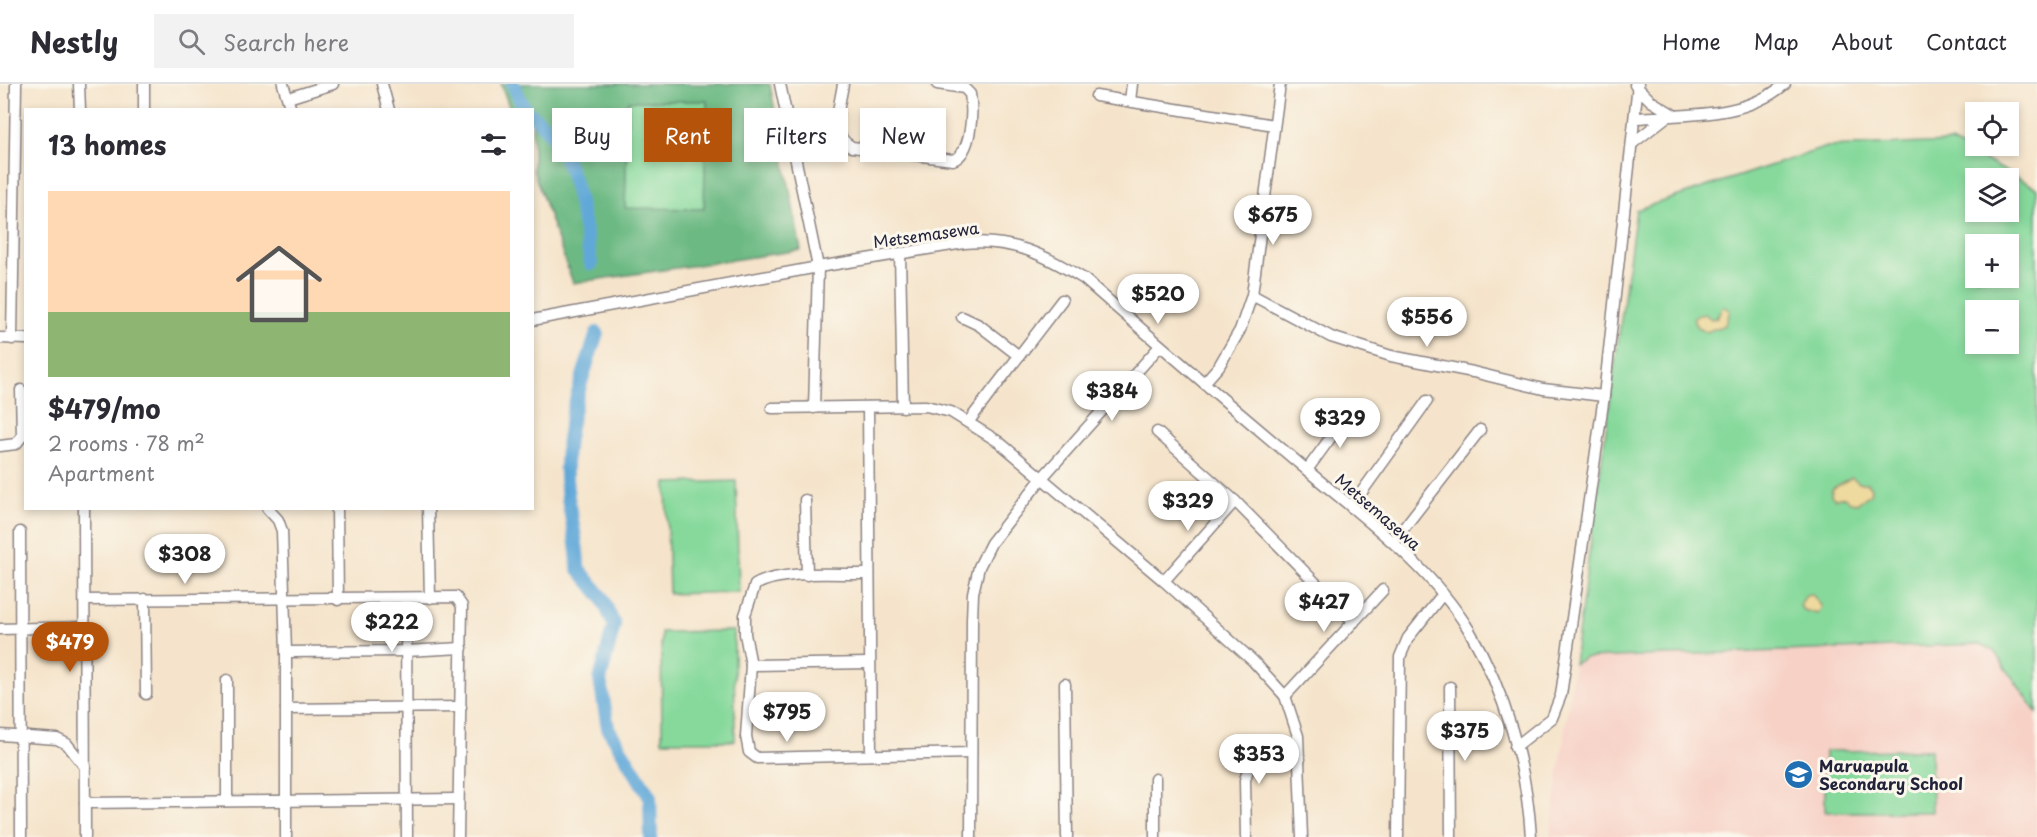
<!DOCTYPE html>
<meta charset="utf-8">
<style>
body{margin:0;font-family:"Playpen Sans",sans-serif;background:#f2f2f3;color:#2b2b33;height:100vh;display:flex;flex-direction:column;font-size:22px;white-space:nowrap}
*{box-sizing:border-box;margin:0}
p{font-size:20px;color:#7c7c81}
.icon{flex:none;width:33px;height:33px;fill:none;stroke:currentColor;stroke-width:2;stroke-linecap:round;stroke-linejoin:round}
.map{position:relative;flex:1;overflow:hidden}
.side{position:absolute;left:24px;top:24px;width:510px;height:402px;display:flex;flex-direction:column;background:#fff;border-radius:0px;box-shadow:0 3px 9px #0003}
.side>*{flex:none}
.top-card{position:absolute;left:552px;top:24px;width:570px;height:54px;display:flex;gap:12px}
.controls{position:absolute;left:1965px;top:18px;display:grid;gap:12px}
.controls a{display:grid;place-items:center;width:54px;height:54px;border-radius:0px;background:#fff;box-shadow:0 3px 9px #0003;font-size:30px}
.price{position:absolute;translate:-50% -51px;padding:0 14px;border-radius:21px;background:#fff;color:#222;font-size:20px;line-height:39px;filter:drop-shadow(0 2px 3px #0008)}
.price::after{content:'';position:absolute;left:50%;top:36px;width:18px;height:14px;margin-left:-9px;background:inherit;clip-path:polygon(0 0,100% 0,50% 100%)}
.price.current{background:#b45309;color:#fff}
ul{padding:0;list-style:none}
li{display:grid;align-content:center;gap:12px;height:318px;padding:0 24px}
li+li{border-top:2px solid #e1e1e2}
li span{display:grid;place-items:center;height:186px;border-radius:0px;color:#555}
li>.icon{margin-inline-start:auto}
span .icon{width:108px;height:108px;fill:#fffc;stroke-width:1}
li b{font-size:26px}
h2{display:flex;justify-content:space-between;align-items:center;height:72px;padding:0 24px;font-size:26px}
.chip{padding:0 21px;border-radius:0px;background:#fff;box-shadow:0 3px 9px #0003;font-size:21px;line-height:54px}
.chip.current{background:#b45309;color:#fff}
header{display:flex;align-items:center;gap:36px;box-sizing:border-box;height:84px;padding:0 30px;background:#fff;border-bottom:2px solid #e1e1e2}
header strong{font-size:28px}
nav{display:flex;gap:33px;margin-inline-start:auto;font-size:21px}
.search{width:420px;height:54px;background:#f2f2f3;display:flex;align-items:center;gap:15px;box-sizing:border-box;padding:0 21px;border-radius:0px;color:#7c7c81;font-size:22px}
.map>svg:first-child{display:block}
.built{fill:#f7d1c6}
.green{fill:#86d99b;stroke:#547e6b;stroke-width:1.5;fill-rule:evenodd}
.forest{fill:#6cb983;stroke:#476e5f;stroke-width:1.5;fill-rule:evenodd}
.sand{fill:#eeda9e;stroke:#887e6c;stroke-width:1.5}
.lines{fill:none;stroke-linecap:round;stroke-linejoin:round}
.river{stroke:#61a8d8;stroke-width:14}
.minor-casing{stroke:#8c8383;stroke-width:13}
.minor{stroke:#fff;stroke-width:10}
.labels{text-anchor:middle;stroke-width:6;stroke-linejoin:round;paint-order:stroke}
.street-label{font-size:16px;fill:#22223b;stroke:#fbf7ec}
.poi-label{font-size:16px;font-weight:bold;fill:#22223b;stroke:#fbf7ec;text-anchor:start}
</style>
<header>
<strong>Nestly</strong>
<div class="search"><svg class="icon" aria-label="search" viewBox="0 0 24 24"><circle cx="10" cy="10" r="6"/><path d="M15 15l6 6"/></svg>Search here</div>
<nav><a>Home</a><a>Map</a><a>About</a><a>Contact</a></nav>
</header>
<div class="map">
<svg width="2037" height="753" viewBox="0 0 2037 753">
<rect width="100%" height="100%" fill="#fbf7ec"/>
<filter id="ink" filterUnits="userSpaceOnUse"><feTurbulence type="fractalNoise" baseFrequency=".0167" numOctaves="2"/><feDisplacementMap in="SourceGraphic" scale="12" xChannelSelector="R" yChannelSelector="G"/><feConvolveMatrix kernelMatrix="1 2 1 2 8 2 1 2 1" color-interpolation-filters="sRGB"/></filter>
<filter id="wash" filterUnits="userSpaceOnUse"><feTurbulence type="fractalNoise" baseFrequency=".008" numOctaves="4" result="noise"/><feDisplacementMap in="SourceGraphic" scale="24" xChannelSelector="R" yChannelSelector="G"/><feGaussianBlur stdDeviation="1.35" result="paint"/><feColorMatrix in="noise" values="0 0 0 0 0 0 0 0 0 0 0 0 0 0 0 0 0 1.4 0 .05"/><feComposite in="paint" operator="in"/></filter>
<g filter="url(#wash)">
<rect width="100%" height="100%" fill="#f5e4cb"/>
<path class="built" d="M1981,560L1994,567L2037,629V753H1550L1574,580L1585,574Z"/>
<g class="green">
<path d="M628,17H707L704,125H625Z"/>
<path d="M1951,58L2037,104V629L1994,567L1981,560L1585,574L1574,580L1636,126L1827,63ZM1976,94H2008V128H1976ZM1976,160H2008V194H1976ZM1976,226H2008V260H1976Z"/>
<path d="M736,397L739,508L669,510L666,399Z"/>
<path d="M734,547L735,657H662L661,548Z"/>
<path d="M1931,666L1932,728H1825V667Z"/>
</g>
<path class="forest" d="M501,0H770L801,166L573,199L533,86L532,26L510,25ZM628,17H707L704,125L625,124Z"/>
<g class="sand">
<path d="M1723,222L1730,227L1725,241L1706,248L1698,244L1693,236L1695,232L1705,230L1711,235L1716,234Z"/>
<path d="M1852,393L1859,399H1867L1871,404L1870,410L1858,419L1850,418L1845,413L1835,415L1831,411L1832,405Z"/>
<path d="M1812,510L1822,523L1818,530L1804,526L1800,522L1806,511Z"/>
</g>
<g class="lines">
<g class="river">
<path d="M513,0L525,26"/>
<path d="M532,31C576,65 581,130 591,180"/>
<path d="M597,249C582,295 564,343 566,393C567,424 578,453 578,484L602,513L614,541L600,596L608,644L650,713L651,753"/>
</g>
</g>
</g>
<g filter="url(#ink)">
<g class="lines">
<defs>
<g id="minor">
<path d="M79,0L80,26"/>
<path d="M144,0V26"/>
<path d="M283,0L291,26"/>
<path d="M382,0L389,26"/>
<path d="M780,0L818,183L814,324"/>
<path d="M843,0C840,22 828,51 852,63L953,76C972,69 973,28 970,10L964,4L937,0"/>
<path d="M1635,1L1651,17L1674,31"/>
<path d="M1096,12L1274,41"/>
<path d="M288,14L333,0"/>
<path d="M1130,17L1132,0"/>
<path d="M1636,34C1687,30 1744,35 1785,0"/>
<path d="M1633,59L1665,34"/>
<path d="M900,169L903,323"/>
<path d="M1252,211L1331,253L1391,272L1473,288L1543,305L1604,312"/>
<path d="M962,233L979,241L1019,272"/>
<path d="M532,236L818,183L964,159C1012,154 1045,171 1084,195C1158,260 1233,324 1308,387C1365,435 1430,482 1469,546C1505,607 1527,683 1531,753"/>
<path d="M0,254L26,255"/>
<path d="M12,255L16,0"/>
<path d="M1204,299L1219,282L1240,246L1252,211L1280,0"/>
<path d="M868,323L871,671"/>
<path d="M772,324L926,322L951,328L999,358L1164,497L1253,577L1285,612L1298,652L1302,753"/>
<path d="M969,337L1062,216"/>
<path d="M1157,348L1235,417L1354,538"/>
<path d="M0,362L16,360L22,352L21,306"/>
<path d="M1307,386L1350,327"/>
<path d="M805,416L807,491"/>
<path d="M1351,423L1427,317"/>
<path d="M84,424L85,753"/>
<path d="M267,424L278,436L282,447L286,568V753"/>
<path d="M337,424L338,516"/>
<path d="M428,424L430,514"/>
<path d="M20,448L21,753"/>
<path d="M1393,458L1480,346"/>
<path d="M869,490C837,491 782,485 755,501L745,531V550L751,581L746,652L749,668L757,674L971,669"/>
<path d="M1164,497L1235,417"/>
<path d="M406,514L407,753"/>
<path d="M145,515L146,610"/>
<path d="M85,516L456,513L462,522L458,753"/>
<path d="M0,545L84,543"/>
<path d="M286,568L406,567L462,564"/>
<path d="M751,581L869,579"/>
<path d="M227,596V717"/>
<path d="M1065,600L1067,753"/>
<path d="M1450,603L1451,753"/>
<path d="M1285,612L1383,506"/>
<path d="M286,625L461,623"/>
<path d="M0,651L57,655L67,660L85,683"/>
<path d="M1515,663L1552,634L1561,611L1604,312L1638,0"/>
<path d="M85,719L458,715"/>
<path d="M971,753L972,536L973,509L979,483L991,459L1042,394L1160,262"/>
<path d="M1155,753V695"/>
<path d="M1246,753L1245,696L1251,675L1259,672L1300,675"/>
<path d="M1398,753L1400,573L1408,554L1442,511"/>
</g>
</defs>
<use href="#minor" class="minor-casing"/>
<use href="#minor" class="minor"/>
</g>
</g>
<defs>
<symbol id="school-disc" viewBox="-11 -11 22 22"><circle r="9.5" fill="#1f6fb2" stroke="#fbf7ec"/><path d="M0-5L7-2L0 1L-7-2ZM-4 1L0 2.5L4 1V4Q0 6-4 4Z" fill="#fff"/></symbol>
</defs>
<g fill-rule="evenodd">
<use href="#school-disc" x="1782" y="674" width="33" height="33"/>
</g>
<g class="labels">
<g class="street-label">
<text transform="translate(926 151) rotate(-8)" y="6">Metsemasewa</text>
<text transform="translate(1378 428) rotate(41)" y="6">Metsemasewa</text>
</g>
<g class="poi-label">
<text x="1819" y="688">Maruapula<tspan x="1819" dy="18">Secondary School</tspan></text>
</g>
</g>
</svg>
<div class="controls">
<a><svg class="icon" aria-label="locate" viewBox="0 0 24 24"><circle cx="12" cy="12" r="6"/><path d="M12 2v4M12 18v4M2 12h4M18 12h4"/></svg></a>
<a><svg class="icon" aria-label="layers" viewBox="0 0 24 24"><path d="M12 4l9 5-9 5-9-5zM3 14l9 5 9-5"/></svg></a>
<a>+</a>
<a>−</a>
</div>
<b class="price" style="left:1273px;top:162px">$675</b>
<b class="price" style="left:1158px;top:241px">$520</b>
<b class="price" style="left:1427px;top:264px">$556</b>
<b class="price" style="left:1112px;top:338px">$384</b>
<b class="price" style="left:1340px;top:365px">$329</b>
<b class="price" style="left:1188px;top:448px">$329</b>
<b class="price" style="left:185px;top:501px">$308</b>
<b class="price" style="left:1324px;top:549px">$427</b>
<b class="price" style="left:392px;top:569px">$222</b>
<b class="price current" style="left:70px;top:589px">$479</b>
<b class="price" style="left:787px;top:659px">$795</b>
<b class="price" style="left:1465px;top:678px">$375</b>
<b class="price" style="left:1259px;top:701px">$353</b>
<div class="top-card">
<a class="chip">Buy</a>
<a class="chip current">Rent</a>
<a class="chip">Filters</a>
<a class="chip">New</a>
</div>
<section class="side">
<h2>13 homes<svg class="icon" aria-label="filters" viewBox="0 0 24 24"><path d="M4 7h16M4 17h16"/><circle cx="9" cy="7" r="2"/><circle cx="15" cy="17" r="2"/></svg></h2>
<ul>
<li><span style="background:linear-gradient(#ffd9b3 65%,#8fb573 0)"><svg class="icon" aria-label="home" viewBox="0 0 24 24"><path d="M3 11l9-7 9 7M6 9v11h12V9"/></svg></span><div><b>$479/mo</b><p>2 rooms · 78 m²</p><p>Apartment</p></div></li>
</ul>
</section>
</div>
